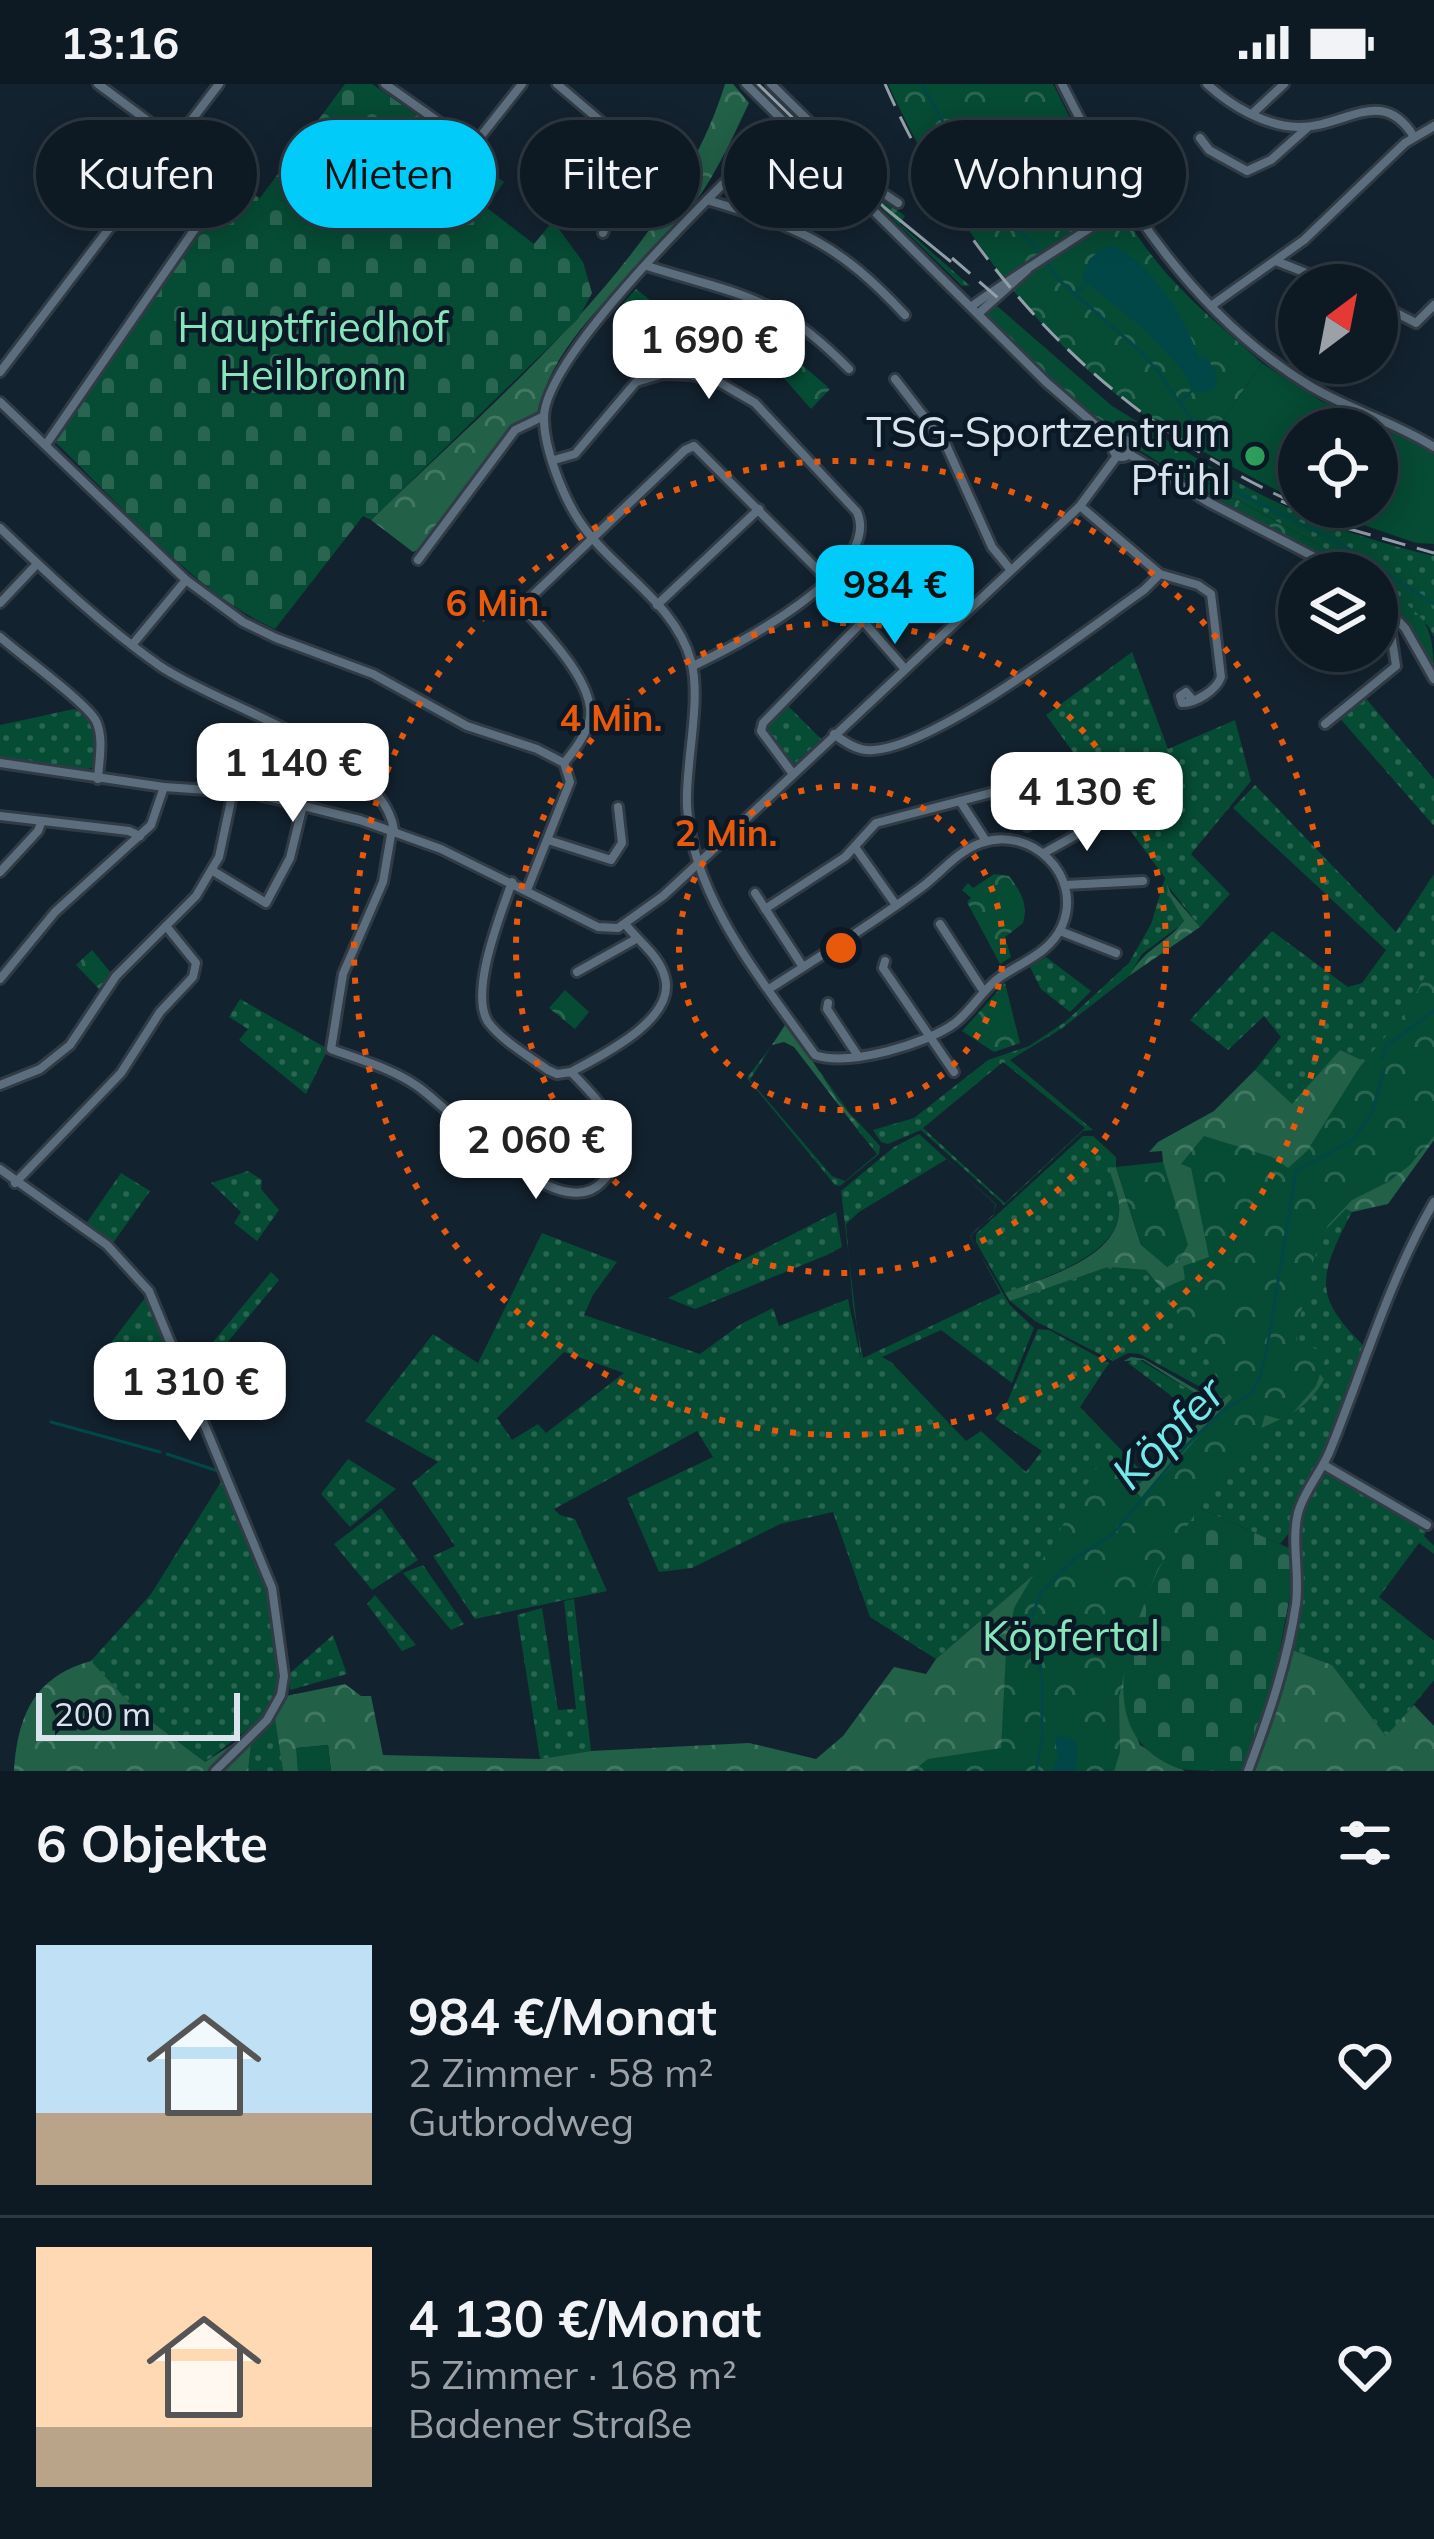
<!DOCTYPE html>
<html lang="de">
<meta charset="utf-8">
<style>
body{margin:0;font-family:Mulish,sans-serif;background:#17232b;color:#f1f3f6;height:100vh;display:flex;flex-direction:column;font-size:45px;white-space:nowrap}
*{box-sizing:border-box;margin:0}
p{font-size:39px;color:#9ba1a6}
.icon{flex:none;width:66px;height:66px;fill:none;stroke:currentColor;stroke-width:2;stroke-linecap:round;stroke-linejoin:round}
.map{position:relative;height:1687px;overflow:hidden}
.drawer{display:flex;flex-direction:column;background:#0e1a23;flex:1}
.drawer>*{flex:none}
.banner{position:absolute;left:36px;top:36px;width:1362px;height:108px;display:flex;gap:24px}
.needle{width:78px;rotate:32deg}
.controls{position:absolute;left:1278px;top:180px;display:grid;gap:24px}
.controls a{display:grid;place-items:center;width:120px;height:120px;border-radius:50%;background:#0e1a23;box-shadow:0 6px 30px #0003,0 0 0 3px #2e3841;font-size:60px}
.scale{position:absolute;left:36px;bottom:30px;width:204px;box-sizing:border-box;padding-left:12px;border:6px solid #dae4ed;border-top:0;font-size:33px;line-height:42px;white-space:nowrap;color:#dae4ed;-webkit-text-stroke:9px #0a1925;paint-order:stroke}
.price{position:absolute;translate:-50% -102px;padding:0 27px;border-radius:24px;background:#fff;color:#222;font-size:39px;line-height:78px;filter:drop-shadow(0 3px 6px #0008)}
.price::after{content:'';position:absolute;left:50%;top:72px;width:36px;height:27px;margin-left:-18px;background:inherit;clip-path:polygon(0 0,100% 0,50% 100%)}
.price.current{background:#00cbf9;color:#111}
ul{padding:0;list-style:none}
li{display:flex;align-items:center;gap:36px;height:300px;padding:0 36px}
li+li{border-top:3px solid #2e3841}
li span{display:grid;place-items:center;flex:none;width:336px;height:240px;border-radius:0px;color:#555}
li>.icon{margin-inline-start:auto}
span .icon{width:144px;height:144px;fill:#fffc;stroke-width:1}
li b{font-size:51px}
h2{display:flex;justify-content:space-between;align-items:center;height:144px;padding:0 36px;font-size:51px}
.tag{padding:0 42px;border-radius:54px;background:#0e1a23;box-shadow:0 6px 30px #0003,0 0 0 3px #2e3841;font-size:42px;line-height:108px}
.tag.current{background:#00cbf9;color:#111}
.status{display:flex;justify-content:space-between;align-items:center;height:84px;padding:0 60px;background:#0e1a23;direction:ltr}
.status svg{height:33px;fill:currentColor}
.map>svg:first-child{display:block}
.grass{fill:url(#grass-dots);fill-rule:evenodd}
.forest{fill:url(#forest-crowns)}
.cemetery{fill:url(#cemetery-stones)}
.park{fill:url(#park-crowns)}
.pitch{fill:#064b34}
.water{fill:#024748}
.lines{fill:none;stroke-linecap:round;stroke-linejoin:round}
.stream{stroke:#024748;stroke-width:3}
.minor-casing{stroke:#313b45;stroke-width:14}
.minor{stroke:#5c6e7d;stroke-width:8}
.tram{stroke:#939fa9;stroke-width:3}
.rail{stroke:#939fa9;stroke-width:3;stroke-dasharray:24 12;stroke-linecap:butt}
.ring{fill:none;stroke:#e8590c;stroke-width:6;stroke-dasharray:6 12}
.leisure-dot{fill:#2e9e5b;stroke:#0a1925;stroke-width:4.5}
.labels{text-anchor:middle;stroke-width:9;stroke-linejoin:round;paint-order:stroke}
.park-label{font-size:42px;fill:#88e4bb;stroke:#0a1925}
.poi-label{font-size:42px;fill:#dae4ed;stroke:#0a1925;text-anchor:end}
.water-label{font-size:45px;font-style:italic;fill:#75e9ea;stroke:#0a1925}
.centre{fill:#e8590c;stroke:#0a1925;stroke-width:6}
.ring-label{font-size:36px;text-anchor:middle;font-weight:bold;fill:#e8590c;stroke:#0a1925;stroke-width:9;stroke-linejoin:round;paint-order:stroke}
</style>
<div class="status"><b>13:16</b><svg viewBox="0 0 49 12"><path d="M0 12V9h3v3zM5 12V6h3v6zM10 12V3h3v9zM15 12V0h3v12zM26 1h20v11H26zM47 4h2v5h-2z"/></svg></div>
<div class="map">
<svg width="1434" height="1687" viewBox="0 0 1434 1687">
<defs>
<pattern id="grass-dots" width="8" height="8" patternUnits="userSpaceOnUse" patternTransform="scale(3)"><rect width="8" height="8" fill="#064b34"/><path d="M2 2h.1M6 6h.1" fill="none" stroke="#2a6552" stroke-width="1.8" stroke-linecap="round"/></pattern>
<pattern id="forest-crowns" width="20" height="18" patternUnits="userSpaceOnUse" patternTransform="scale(3)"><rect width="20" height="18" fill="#226048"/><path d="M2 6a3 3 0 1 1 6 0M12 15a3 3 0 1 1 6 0" fill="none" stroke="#427763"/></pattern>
<pattern id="cemetery-stones" width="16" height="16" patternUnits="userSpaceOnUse" patternTransform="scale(3)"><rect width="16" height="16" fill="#064b34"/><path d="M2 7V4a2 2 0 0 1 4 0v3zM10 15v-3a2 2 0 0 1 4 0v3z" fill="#2a6552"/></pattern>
<pattern id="park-crowns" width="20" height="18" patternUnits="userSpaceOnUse" patternTransform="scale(3)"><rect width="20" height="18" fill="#064b34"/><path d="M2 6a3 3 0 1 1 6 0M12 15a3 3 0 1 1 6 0" fill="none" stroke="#2a6552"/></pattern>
</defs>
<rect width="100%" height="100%" fill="#13222f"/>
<g class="grass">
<path d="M438,50L464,68L451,87L425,68Z"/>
<path d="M471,75L504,98L490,118L457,94Z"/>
<path d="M875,108C878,117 897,125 905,132L900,140L970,202H962L870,113L868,110Z"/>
<path d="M1206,380C1278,424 1351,453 1434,472V553L1428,542L1377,496V489H1369L1197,393Z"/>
<path d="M1132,568L1168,665L1235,636L1251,697L1191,770L1230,810L1200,843L1168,802V810L1184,837L1182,840L1142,870L1129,892L1061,945L1010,976L1093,1046L1083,1047L1004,1121L921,1046L888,1060L881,1058L873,1046L914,1034L988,976L1029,962L1065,938L1129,879L1151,840L1165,794L1046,631ZM1003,978L1085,1044L1005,1119L923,1044Z"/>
<path d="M1363,611L1434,695V742L1337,631Z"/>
<path d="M785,619L821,655L792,682L763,643Z"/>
<path d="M74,625C98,634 96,661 93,683L82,688L0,674V641Z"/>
<path d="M1255,701L1396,848L1434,790V900L1393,968L1292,1021L1255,986L1281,953L1264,932L1228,966L1190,936L1272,847L1348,903L1362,899L1386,866L1233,724Z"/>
<path d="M1046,873L1091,907L1070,928L1041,905L1030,883Z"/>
<path d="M240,915L328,965L306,1010L239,956L248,945L229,933Z"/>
<path d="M772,961L750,996L832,1092L845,1097L877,1070L857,1045L858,1040L807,970L841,1019L880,1062L879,1070L840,1102L835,1101L747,994Z"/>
<path d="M919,1050L996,1120L994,1131L972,1149L971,1155L1010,1221L1034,1244L1012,1299L941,1246L882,1273L891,1278L966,1357L981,1347L1026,1388L1042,1367L995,1335L1006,1321L1038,1245L1049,1246L1109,1279L1080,1323L1147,1393L936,1575L870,1533L833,1428L780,1440L692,1484L659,1488L627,1414L713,1373L697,1347L554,1425L560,1431L575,1435L607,1507L475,1535L433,1472L455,1462L412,1399L438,1378L365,1337L433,1250L478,1279L542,1149L617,1178L593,1211L584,1231L700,1270L741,1240L773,1224L779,1242L848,1215L861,1276L841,1107L894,1063ZM947,1075L995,1120L994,1130L970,1152L1001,1209L863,1274L853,1222L846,1140L859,1128ZM564,1268L624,1289L546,1349L538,1340L512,1356L497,1334Z"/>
<path d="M1083,1052H1093L1116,1073V1083L1110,1085C1113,1097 1118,1110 1119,1122C1123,1172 1041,1194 1005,1209L976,1158V1150Z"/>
<path d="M248,1087L262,1096L261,1105L279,1126L257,1157L234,1139L241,1128L211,1099Z"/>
<path d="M121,1089L150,1107L113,1159L85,1141Z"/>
<path d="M1346,1125L1352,1128C1314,1200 1315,1215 1373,1271L1328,1380L1431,1439L1424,1452L1434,1462V1470L1419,1459L1379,1513L1434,1557V1596L1387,1653L1332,1581L1282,1562L1297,1474L1291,1465L1294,1443L1280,1460L1195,1422C1208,1402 1221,1372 1238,1356C1269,1326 1301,1342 1323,1295L1299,1265L1296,1247L1309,1163Z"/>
<path d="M836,1128L842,1163L827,1171L695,1225L668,1214Z"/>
<path d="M1108,1183L1146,1186L1172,1217L1232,1308L1224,1316L1140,1270L1128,1269L1113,1277L1035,1237L1010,1217Z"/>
<path d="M271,1188L279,1196L221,1266L213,1258Z"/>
<path d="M148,1210L168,1258L127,1307L95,1280Z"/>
<path d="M1135,1273L1216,1322L1202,1335L1128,1279Z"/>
<path d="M348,1375L396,1405L350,1443L321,1410Z"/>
<path d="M226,1390C255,1466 291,1539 278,1622L205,1678L135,1625L91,1577L151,1510Z"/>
<path d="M381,1424L418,1476L372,1506L334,1460Z"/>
<path d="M423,1481L464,1540L451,1546L403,1489Z"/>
<path d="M375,1511L416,1561L402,1567L367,1520Z"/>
<path d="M574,1515L591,1667L540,1675L517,1531L542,1524L558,1626L576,1625L564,1517Z"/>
<path d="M333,1551L347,1590L290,1606V1589Z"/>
<path d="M276,1633L283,1687H248L251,1661Z"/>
</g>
<g class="forest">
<path d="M725,0H733L749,19C730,59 712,99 684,133C641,186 549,257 540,326L515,340L424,463L413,468L371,436C494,317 674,168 725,0Z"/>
<path d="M1167,800L1171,809L1200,843L1129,892C1147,862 1165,861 1184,837L1168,810Z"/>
<path d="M1434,900V1056L1388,1120L1352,1128L1346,1125L1309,1163L1296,1247L1299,1265L1324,1295C1301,1340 1261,1335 1226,1366L1126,1564L1127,1627L1140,1661L1185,1687H1113L1120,1657L1116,1654L1117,1616L1052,1687H331L328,1661L297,1664L298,1687H283L275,1634L251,1661L248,1687H14C18,1631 34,1593 91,1577L135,1625L205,1678L233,1660L286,1612L345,1600L361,1612H371L383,1671L540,1675L591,1667L749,1659L816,1675L843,1652L894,1583L926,1590L936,1575L1147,1393L1215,1322L1143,1276L1124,1277L1131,1273L1144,1275L1219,1319L1232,1308L1172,1217L1146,1186L1108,1183L1010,1217L1005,1209C1042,1194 1124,1174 1119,1121C1118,1109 1112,1096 1109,1084L1116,1083L1141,1161L1163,1078L1162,1067L1149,1068L1158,1058L1214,1027L1255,986L1292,1020L1340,966L1374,982Z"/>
<path d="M785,941L790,943L838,1016L859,1041L857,1045L794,963L784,958L772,961Z"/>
<path d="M1282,1562L1332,1581L1386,1652L1414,1621L1434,1642V1687H1244L1271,1612Z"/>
</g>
<g class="cemetery">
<path d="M345,0H372L421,34L404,60L534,160L553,137L583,178L592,209L578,235L371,436L363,432L275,545C196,510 117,417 54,357L233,100L260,114Z"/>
<path d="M1195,1422L1291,1465L1297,1474L1271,1612L1244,1687C1225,1687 1198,1687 1180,1685C1065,1644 1154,1487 1195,1422Z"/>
</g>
<g class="park">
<path d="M888,0H1053C1086,65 1119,135 1167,190C1196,223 1230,250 1262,279L1202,367C1056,289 955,146 888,0Z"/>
<path d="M636,205L668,230L706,232L745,242L771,254L830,305L811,325L783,293L754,271L751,275L714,262L659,250L624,218Z"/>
<path d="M996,221L1112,322L1206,380L1198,394L1369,489H1351L1218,415L1136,364L1131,352C1075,328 1029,273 986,230Z"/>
<path d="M1377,496C1418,532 1434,529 1434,590L1408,541L1377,511Z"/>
<path d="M994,790L1009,792C1019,806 1029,818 1023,839L1005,853L1011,873L1000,880L967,818L971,814L962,806L968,799L973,804Z"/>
<path d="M92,866L112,890L99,905L76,881Z"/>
<path d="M1434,875V1052L1410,1081L1388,1098L1352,1116L1328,1141L1309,1187L1296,1256L1327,1270L1316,1302L1286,1337L1265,1331L1260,1349L1217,1398L1157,1486L1132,1552L1119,1614L1120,1668L1114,1687H913L928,1675L1001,1664L1006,1569L1014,1524L1103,1373L1143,1415L1232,1314L1162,1205L1185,1195L1183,1182L1209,1173L1191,1084L1181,1080L1204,1052L1272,1073L1288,1084L1307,1067L1359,984L1406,928Z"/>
<path d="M1005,899L1020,959L994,968L962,947Z"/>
<path d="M565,906L589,928L575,945L549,924Z"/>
<path d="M1163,1078L1188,1161L1179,1176L1167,1183L1141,1161L1116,1083Z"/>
</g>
<g class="pitch">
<path d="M1262,279L1321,317L1380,338L1434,368V460L1416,459L1311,423H1377V345H1299V418L1202,367Z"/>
<path d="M328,1661L331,1687H298L296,1664Z"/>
</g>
<g class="water">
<path d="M1113,162C1155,183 1184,232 1199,274L1204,272C1213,281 1222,294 1213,306L1202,309L1193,306L1184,288L1146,247L1082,195C1085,180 1097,162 1113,162Z"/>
<path d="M1060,1651L1074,1656L1077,1664L1076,1687H1052L1058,1673L1055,1656Z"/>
</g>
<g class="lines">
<g class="stream">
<path d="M922,0L982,108L1040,168"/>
<path d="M1048,181L1061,198L1140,267L1159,289L1193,338L1198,359"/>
<path d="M1074,210L1086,201"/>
<path d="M1180,318L1193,306"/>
<path d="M1193,380L1203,391L1343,461L1434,520"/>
<path d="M1382,975L1386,962L1434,927"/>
<path d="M51,1338L160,1368"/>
<path d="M167,1370L215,1386"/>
<path d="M1036,1687L1042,1656V1589L1029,1539L1041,1509L1074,1475L1112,1451L1187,1361L1222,1327L1251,1310L1260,1293L1267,1265L1296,1087L1353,1056L1372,1029L1384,986"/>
</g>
<defs>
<g id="minor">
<path d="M385,0L473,62L522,0"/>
<path d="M557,0L631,63L603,149"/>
<path d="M746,0L1046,298L1115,358"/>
<path d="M771,0L880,107L898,119"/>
<path d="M1062,0C1121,118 1195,232 1310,302C1350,326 1395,338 1434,363"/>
<path d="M1207,0C1231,22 1265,42 1298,43C1345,44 1382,0 1414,53"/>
<path d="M1252,30L1284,0"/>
<path d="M1200,54L1209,66L1247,87L1271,76L1307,44"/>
<path d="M707,116C800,144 837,158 905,231"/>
<path d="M1276,177L1329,198"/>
<path d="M647,182C742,212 775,210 849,285"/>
<path d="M1379,220L1416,239L1434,221"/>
<path d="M972,222C1023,186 1076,154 1128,119"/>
<path d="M1211,222L1304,156L1405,59L1434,42"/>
<path d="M979,229L1027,186"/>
<path d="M0,288L219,0"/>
<path d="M895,295L946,361L992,463L1010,485"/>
<path d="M0,318L186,496L243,538L276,554L373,590L467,642L537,665L564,679L570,698L527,806"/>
<circle cx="1122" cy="364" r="9"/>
<path d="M47,359L224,103L221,91L98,0"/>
<path d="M1129,370L1210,419L1345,489"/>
<path d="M554,376L575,370L636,298L663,290L691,291L719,298L755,319L857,428C883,486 734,563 693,582"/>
<path d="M1080,422L1160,490L1198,501L1211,510L1221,593C1216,607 1195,619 1182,619L1180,612L1186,608L1192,615"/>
<path d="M0,444C50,492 103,542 160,582C220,623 382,668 394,746"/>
<path d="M418,476L515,346L544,332"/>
<path d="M529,515L685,366L694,362L828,496"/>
<path d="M1377,515L1405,544L1434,595"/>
<path d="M0,519L37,480"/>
<path d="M657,521L759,425"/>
<path d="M523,524C546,549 599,603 589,638C585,653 574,667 564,679"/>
<path d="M0,553C19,570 87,619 96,637C104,654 99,676 98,695"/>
<path d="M132,561L186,496"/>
<path d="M1325,640L1396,582L1389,536L1394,531"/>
<path d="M834,650C843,657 854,665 866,666C927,671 1089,544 1144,506L1160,490"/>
<path d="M0,679L164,703L251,709L360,736L441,765L598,843L618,844L663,812L717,762L1080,422L1117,372"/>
<path d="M793,690L761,647L763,639L863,537L904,584"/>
<path d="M960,717L986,757"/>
<path d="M0,732L129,747L140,752"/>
<path d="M1027,742L1062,717"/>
<path d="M392,745L383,798L343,890L331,965C360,976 391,984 417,1002C450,1024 558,1145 602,1098C641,1058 600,1018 571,988L557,990L548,986C530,973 501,956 488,938C469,908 501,829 512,798"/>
<path d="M548,756L611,776L622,759L618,723"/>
<path d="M855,763L896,821"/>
<path d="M1044,769L1108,733"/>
<path d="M213,787L266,819L290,774L303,721"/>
<path d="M0,788L38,747L41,739"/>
<path d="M1065,801L1143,797"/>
<path d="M755,809L803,883"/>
<path d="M765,825L845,773L876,739L1044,695L1062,717L1069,712L1090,743"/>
<path d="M940,840L984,908"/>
<path d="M1060,847L1116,869"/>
<path d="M885,877L883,884L954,988"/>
<path d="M577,888L636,855"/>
<path d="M0,895L55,828L151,741L164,703"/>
<path d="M769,905C820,872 874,839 922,803C942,788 956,768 981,759C1030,741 1084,791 1062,842C1050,869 1022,878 1000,893C982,906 972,926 955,939C927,960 848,983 815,971C764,899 692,814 687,722C685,680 702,615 691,577C675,517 610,485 578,435C562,410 543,362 544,332C547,266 734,89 786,38"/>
<path d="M828,919L827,925L858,972"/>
<path d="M571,988C600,972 676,936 665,894C660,872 639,858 626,841"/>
<path d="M0,1001L40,985L70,961L116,892L196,812L219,773L233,707"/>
<path d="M0,1085L107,1161L149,1207L272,1504L284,1592L281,1611L267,1636L215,1687"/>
<path d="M15,1099L121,989L160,928L193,893L196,879L166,842"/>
<path d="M1324,1381L1427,1441"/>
<path d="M1248,1687C1268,1634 1288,1576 1296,1520C1300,1489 1291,1458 1298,1429C1304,1406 1323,1386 1331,1364C1364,1282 1390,1194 1434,1118"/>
</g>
</defs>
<use href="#minor" class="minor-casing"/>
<use href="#minor" class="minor"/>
<path class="tram" d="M758,0L885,124L950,177"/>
<g class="rail">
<path d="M885,0C968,189 1109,336 1299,421"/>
<path d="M952,174L1004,219"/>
<path d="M1281,417L1346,444L1434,469"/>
</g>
</g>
<g class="ring">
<circle cx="841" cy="864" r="162"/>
<circle cx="841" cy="864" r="325"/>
<circle cx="841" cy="864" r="487"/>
</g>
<circle class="leisure-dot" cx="1255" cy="372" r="12"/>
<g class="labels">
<g class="park-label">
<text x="313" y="258">Hauptfriedhof<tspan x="313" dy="48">Heilbronn</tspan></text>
<text x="1071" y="1567">Köpfertal</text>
</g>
<g class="poi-label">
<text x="1231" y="363">TSG-Sportzentrum<tspan x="1231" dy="48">Pfühl</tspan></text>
</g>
<g class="water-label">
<text transform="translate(1168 1349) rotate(-45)" y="16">Köpfer</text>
</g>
</g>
<circle cx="841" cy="864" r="18" class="centre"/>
<g class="ring-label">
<text x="497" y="532">6 Min.</text>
<text x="611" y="647">4 Min.</text>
<text x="726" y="762">2 Min.</text>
</g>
</svg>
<div class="controls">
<a><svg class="needle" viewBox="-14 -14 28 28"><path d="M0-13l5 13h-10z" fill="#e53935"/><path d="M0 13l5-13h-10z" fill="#9ba1a6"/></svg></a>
<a><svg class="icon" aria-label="locate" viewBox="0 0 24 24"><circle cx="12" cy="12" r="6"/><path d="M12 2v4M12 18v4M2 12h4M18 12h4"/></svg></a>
<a><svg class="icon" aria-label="layers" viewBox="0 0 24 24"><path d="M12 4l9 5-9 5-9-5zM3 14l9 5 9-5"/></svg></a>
</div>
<div class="scale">200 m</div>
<b class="price" style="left:709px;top:318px">1 690 €</b>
<b class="price current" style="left:895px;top:563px">984 €</b>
<b class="price" style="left:293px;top:741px">1 140 €</b>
<b class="price" style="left:1087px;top:770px">4 130 €</b>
<b class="price" style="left:536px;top:1118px">2 060 €</b>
<b class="price" style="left:190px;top:1360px">1 310 €</b>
<div class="banner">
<a class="tag">Kaufen</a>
<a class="tag current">Mieten</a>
<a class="tag">Filter</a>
<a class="tag">Neu</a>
<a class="tag">Wohnung</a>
</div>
</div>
<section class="drawer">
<h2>6 Objekte<svg class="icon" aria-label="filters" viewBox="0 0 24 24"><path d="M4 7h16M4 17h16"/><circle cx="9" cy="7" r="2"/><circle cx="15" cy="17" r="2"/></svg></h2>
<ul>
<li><span style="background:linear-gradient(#bfe0f5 70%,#b9a48a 0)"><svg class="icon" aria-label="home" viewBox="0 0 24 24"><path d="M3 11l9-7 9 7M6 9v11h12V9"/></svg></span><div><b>984 €/Monat</b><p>2 Zimmer · 58 m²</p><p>Gutbrodweg</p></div><svg class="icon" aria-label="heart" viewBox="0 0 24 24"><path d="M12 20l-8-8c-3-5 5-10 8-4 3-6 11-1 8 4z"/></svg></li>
<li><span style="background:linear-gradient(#ffd9b3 75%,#b9a48a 0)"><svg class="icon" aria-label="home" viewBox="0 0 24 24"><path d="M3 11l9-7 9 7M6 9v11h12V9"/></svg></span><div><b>4 130 €/Monat</b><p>5 Zimmer · 168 m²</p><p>Badener Straße</p></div><svg class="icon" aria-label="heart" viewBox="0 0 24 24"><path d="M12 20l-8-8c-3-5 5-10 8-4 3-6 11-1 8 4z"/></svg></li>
</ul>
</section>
